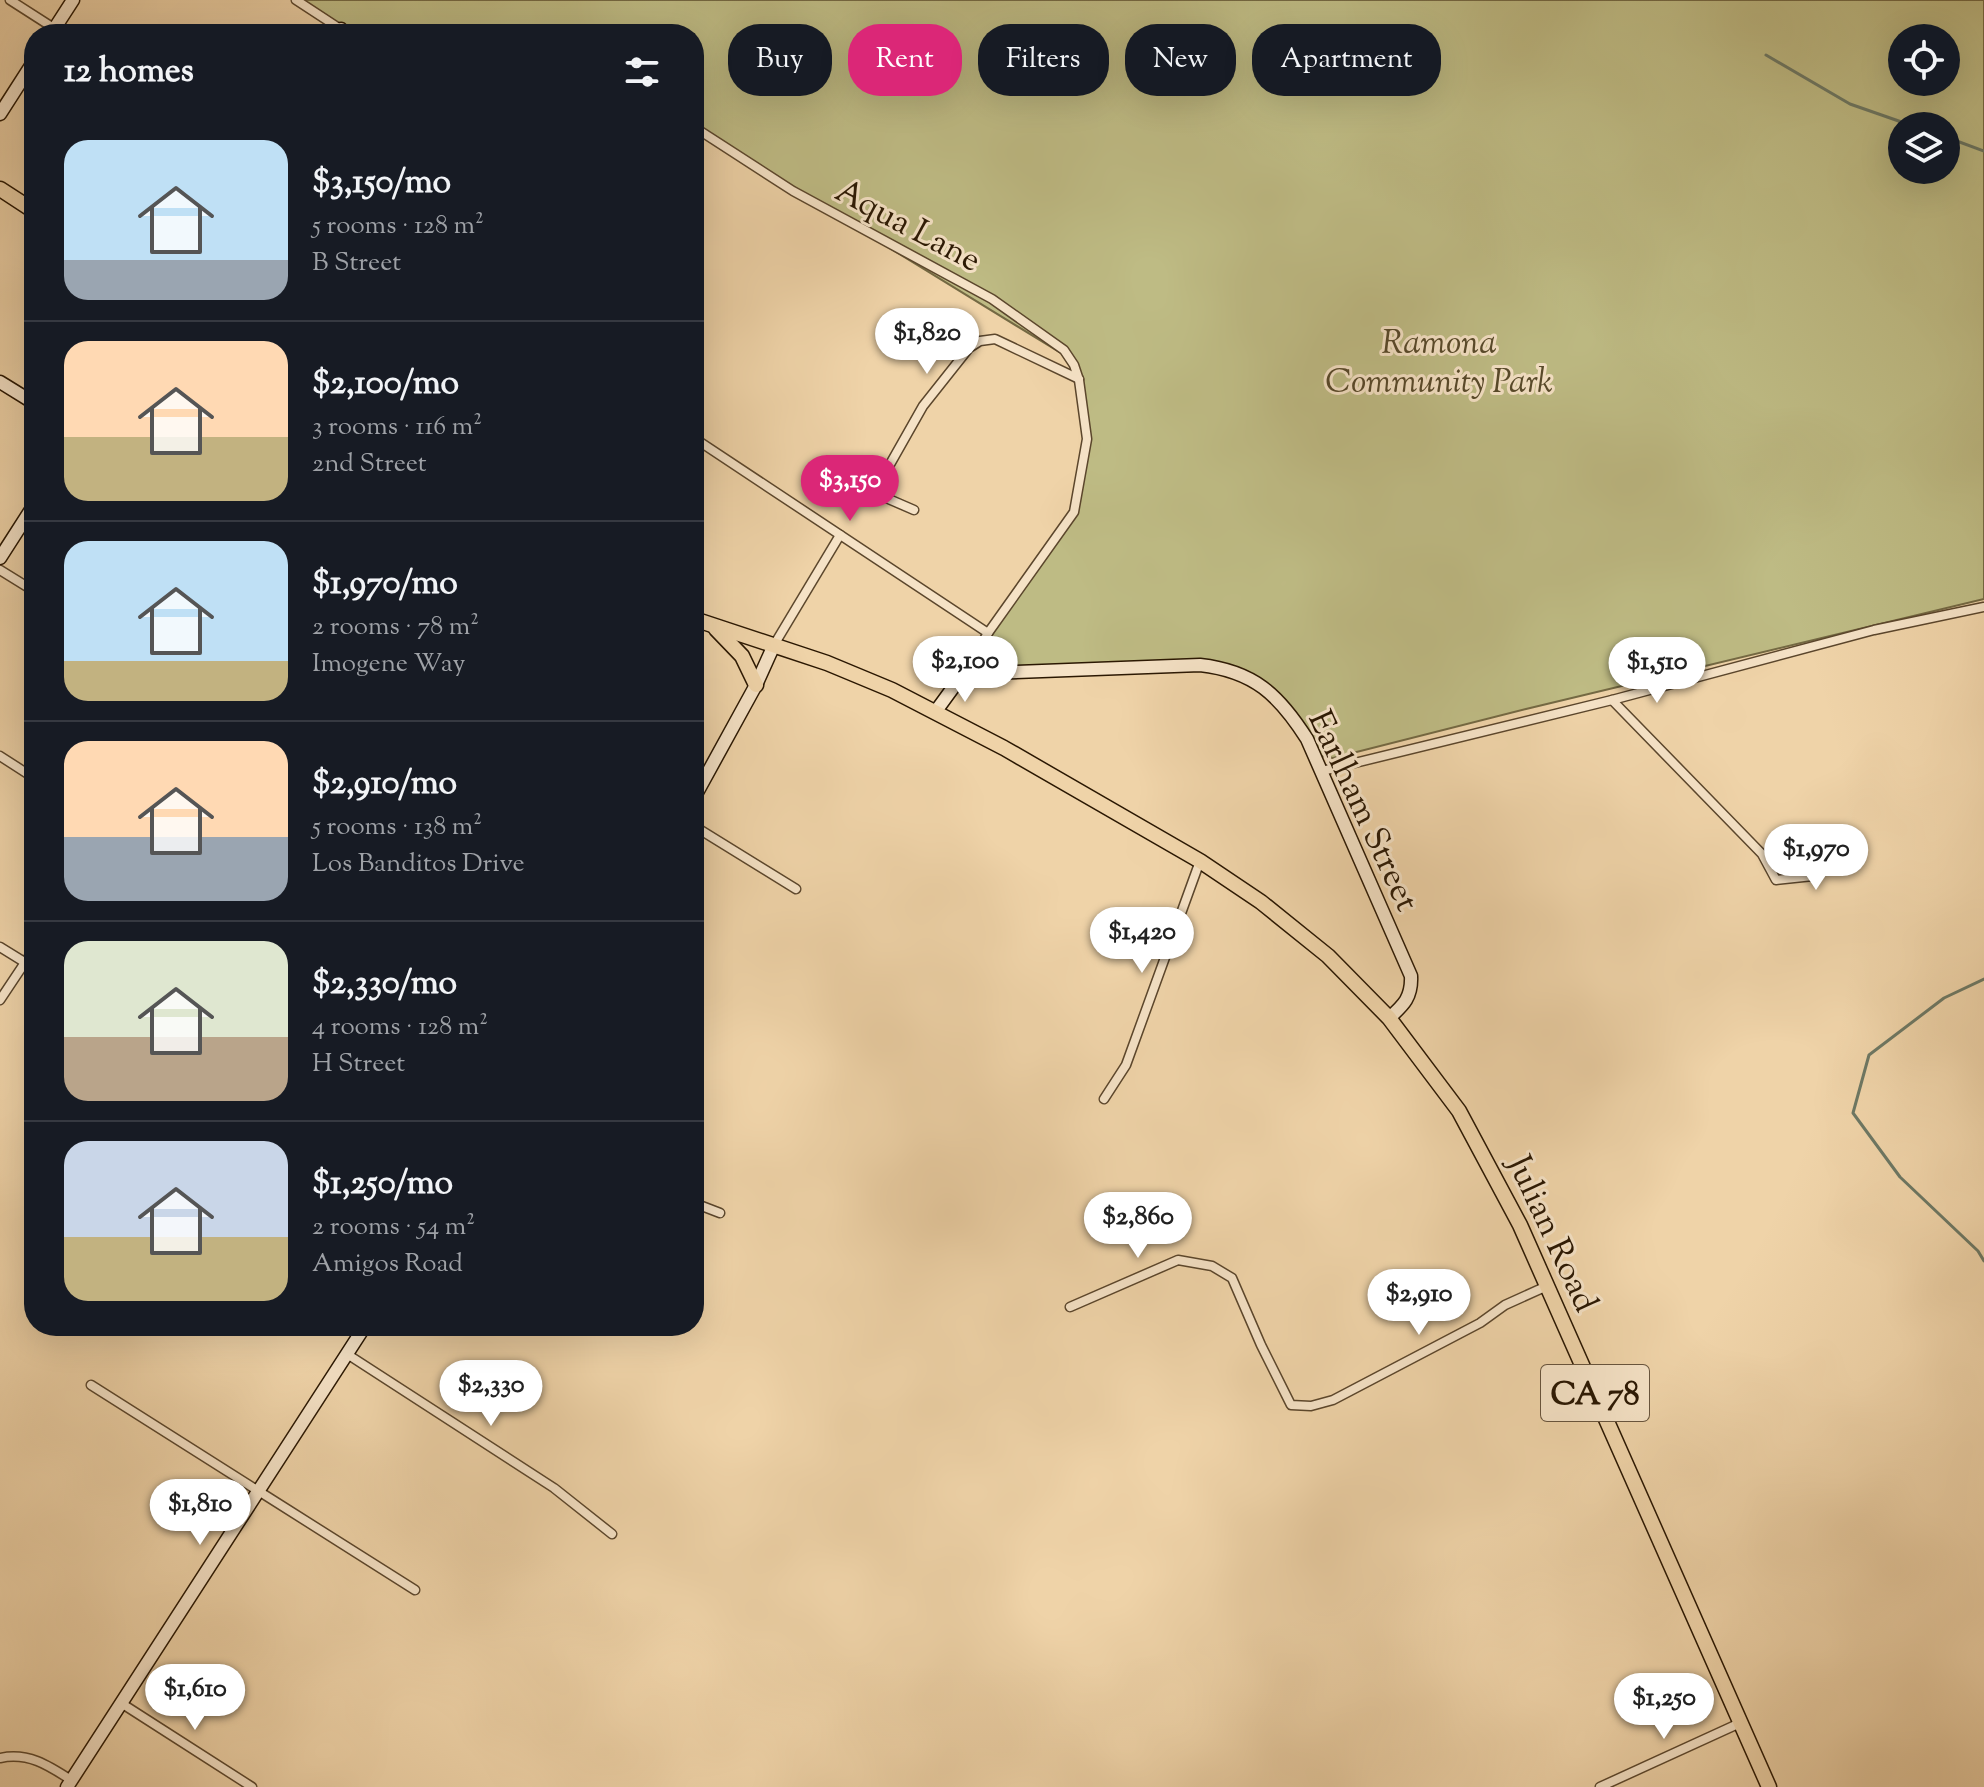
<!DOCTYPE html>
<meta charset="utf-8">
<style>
body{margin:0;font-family:"Sorts Mill Goudy",serif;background:#242831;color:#f1f3f6;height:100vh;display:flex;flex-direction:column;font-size:30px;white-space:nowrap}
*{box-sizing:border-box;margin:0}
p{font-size:26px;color:#9ea1a6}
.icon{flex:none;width:44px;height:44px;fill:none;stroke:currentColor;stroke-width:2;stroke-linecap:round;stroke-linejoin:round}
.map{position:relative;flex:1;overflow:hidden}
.panel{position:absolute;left:24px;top:24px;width:680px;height:1312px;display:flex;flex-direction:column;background:#171b24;border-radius:32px;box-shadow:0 8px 32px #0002}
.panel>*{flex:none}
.hud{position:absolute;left:728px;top:24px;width:760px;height:72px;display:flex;gap:16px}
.tools{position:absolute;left:1888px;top:24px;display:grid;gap:16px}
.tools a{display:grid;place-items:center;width:72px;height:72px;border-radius:50%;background:#171b24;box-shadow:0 8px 32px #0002;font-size:40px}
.price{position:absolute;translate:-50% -68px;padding:0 18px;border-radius:28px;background:#fff;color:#222;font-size:26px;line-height:52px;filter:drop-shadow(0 2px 4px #0008)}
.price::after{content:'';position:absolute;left:50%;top:48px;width:24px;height:18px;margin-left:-12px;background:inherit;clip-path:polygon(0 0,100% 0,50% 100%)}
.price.selected{background:#db2777;color:#fff}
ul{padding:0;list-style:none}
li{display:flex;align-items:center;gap:24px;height:200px;padding:0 40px}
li+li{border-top:2px solid #363941}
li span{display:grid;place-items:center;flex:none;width:224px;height:160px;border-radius:24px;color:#555}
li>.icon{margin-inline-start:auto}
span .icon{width:96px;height:96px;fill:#fffc;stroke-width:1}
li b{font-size:34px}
h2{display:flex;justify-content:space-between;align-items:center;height:96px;padding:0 40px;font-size:34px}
.chip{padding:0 28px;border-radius:32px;background:#171b24;box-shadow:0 8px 32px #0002;font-size:28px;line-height:72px}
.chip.selected{background:#db2777;color:#fff}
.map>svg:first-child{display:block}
.green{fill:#bebb84;stroke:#746943;stroke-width:2;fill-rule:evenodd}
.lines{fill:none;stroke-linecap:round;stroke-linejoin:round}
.stream{stroke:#6d7864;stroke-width:3}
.street-casing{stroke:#5b462c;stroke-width:11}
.secondary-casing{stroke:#2a1702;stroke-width:15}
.primary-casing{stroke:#2a1702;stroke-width:17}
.street{stroke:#f5e2c6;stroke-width:8}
.secondary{stroke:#f5e2c6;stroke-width:12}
.primary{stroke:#efd3a8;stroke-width:14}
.labels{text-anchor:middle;stroke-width:6;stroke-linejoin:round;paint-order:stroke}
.shield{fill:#f5e2c6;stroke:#67543d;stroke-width:2}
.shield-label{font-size:32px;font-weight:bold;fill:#2a1702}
.street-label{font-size:34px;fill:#2a1702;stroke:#f5e2c6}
.park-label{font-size:34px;font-style:italic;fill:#564829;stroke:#f5e2c6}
</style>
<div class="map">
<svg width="1984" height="1787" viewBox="0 0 1984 1787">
<rect width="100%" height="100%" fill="#efd3a8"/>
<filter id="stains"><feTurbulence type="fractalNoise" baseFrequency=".0025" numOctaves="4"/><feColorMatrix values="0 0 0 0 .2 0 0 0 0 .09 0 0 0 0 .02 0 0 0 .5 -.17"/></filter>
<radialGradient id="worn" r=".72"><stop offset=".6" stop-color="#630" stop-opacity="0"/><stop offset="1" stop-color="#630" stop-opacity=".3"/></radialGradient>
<path class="green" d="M297,0H1984V599L1526,709L1333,758L1315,755L1295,718L1231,670L959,679L1074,513L1086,451L1084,412L1069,358L694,128V34H350ZM1902,38H1946V82H1902ZM1902,126H1946V170H1902Z"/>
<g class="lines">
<g class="stream">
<path d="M1766,55L1850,104L1913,126"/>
<path d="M1946,137L1984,151"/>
<path d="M1984,979L1944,998L1869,1055L1853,1113L1900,1177L1978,1251L1984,1261"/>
</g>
<defs>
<g id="street">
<path d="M10,0L63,34"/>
<path d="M296,0L348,34"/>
<path d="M694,127L793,191L992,299L1064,350L1074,365L1079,380L1087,439L1074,512L988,633L963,674"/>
<path d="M694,438L988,633"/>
<path d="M914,510L884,497L880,482L923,406L969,348L980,341L995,339L1079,379"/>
<path d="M0,570L34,591"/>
<path d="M774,645L840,535"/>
<path d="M1612,700L1762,854L1776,880L1813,876L1840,860"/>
<path d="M0,756L34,778"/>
<path d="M1322,771L1612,700L1874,630L1984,607"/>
<path d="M694,826L796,889"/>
<path d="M0,947L34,968"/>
<path d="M0,1000L34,949"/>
<path d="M1104,1099L1126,1065L1200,861"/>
<path d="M694,1203L720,1213"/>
<path d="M1070,1307L1178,1260L1212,1266L1232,1278L1261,1345L1291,1405L1311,1406L1333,1400L1480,1323L1505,1305L1547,1286"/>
<path d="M347,1354L554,1488L612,1534"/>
<path d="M91,1385L415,1590"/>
<path d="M121,1703L252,1787"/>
<path d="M0,1758C28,1752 48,1765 71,1780"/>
<path d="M1600,1787L1740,1723"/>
</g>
<g id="secondary">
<path d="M51,34L73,0"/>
<path d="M338,34L341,29"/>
<path d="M0,114L34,61"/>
<path d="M0,382L34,403"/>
<path d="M0,558L34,505"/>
<path d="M936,711L963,674L1200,665C1254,671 1279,695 1307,739L1411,976C1412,997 1404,1005 1389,1018"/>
<path d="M694,798L756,685L774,645"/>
<path d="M67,1787L365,1326"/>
</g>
<g id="primary">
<path d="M0,189L34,211"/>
<path d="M694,619L827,663L892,690L1004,748L1200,861L1261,902L1328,956L1389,1018L1459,1111L1520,1225L1769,1787"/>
<path d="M716,629L742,656L756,685"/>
</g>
</defs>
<use href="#street" class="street-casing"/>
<use href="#secondary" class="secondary-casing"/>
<use href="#primary" class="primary-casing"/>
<use href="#street" class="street"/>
<use href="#secondary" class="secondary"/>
<use href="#primary" class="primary"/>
</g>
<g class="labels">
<rect class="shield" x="1541" y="1365" width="108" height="56" rx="6"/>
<g class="shield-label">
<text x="1595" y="1404">CA 78</text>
</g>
<g class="street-label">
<text transform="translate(909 224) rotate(28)" y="12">Aqua Lane</text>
<text transform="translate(1365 810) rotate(65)" y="12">Earlham Street</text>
<text transform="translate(1554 1233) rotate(65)" y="12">Julian Road</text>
</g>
<g class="park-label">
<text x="1439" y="353">Ramona<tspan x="1439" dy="39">Community Park</tspan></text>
</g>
</g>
<rect width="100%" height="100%" filter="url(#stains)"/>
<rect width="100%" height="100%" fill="url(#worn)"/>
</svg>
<div class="tools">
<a><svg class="icon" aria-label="locate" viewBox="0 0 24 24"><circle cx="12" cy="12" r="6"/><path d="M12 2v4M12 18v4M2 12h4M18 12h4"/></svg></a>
<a><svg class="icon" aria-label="layers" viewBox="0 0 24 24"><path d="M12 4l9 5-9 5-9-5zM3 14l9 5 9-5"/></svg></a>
</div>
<b class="price" style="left:927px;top:376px">$1,820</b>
<b class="price selected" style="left:850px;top:523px">$3,150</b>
<b class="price" style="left:965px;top:704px">$2,100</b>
<b class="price" style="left:1657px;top:705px">$1,510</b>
<b class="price" style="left:1816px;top:892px">$1,970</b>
<b class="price" style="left:1142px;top:975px">$1,420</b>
<b class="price" style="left:1138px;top:1260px">$2,860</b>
<b class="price" style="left:1419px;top:1337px">$2,910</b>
<b class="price" style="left:491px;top:1428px">$2,330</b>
<b class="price" style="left:200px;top:1547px">$1,810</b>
<b class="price" style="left:195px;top:1732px">$1,610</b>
<b class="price" style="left:1664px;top:1741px">$1,250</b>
<div class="hud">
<a class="chip">Buy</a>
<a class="chip selected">Rent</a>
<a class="chip">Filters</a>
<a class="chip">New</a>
<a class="chip">Apartment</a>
</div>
<section class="panel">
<h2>12 homes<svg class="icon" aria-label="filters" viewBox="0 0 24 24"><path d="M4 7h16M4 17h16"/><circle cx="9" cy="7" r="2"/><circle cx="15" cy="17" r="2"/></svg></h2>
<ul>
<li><span style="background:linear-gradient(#bfe0f5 75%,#9aa5b1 0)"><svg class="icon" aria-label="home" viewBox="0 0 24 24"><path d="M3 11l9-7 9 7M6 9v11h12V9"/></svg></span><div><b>$3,150/mo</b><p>5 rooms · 128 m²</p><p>B Street</p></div></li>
<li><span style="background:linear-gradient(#ffd9b3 60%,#c2b280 0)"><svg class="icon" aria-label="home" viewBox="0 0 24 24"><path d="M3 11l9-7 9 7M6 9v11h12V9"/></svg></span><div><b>$2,100/mo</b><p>3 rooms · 116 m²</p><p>2nd Street</p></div></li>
<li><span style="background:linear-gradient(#bfe0f5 75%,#c2b280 0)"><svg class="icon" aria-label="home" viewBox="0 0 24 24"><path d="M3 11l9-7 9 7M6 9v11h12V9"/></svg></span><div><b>$1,970/mo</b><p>2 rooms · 78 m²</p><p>Imogene Way</p></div></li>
<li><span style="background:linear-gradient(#ffd9b3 60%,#9aa5b1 0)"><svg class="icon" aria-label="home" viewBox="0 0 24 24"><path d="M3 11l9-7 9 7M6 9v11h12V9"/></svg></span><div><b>$2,910/mo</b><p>5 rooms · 138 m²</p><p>Los Banditos Drive</p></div></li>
<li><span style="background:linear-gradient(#dfe7d0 60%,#b9a48a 0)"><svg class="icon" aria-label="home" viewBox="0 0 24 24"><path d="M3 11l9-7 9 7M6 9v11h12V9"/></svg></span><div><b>$2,330/mo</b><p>4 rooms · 128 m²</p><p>H Street</p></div></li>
<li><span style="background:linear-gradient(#c9d6e8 60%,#c2b280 0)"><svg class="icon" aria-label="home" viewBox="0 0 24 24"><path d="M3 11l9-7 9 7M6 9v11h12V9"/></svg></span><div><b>$1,250/mo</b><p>2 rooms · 54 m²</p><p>Amigos Road</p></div></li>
</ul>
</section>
</div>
